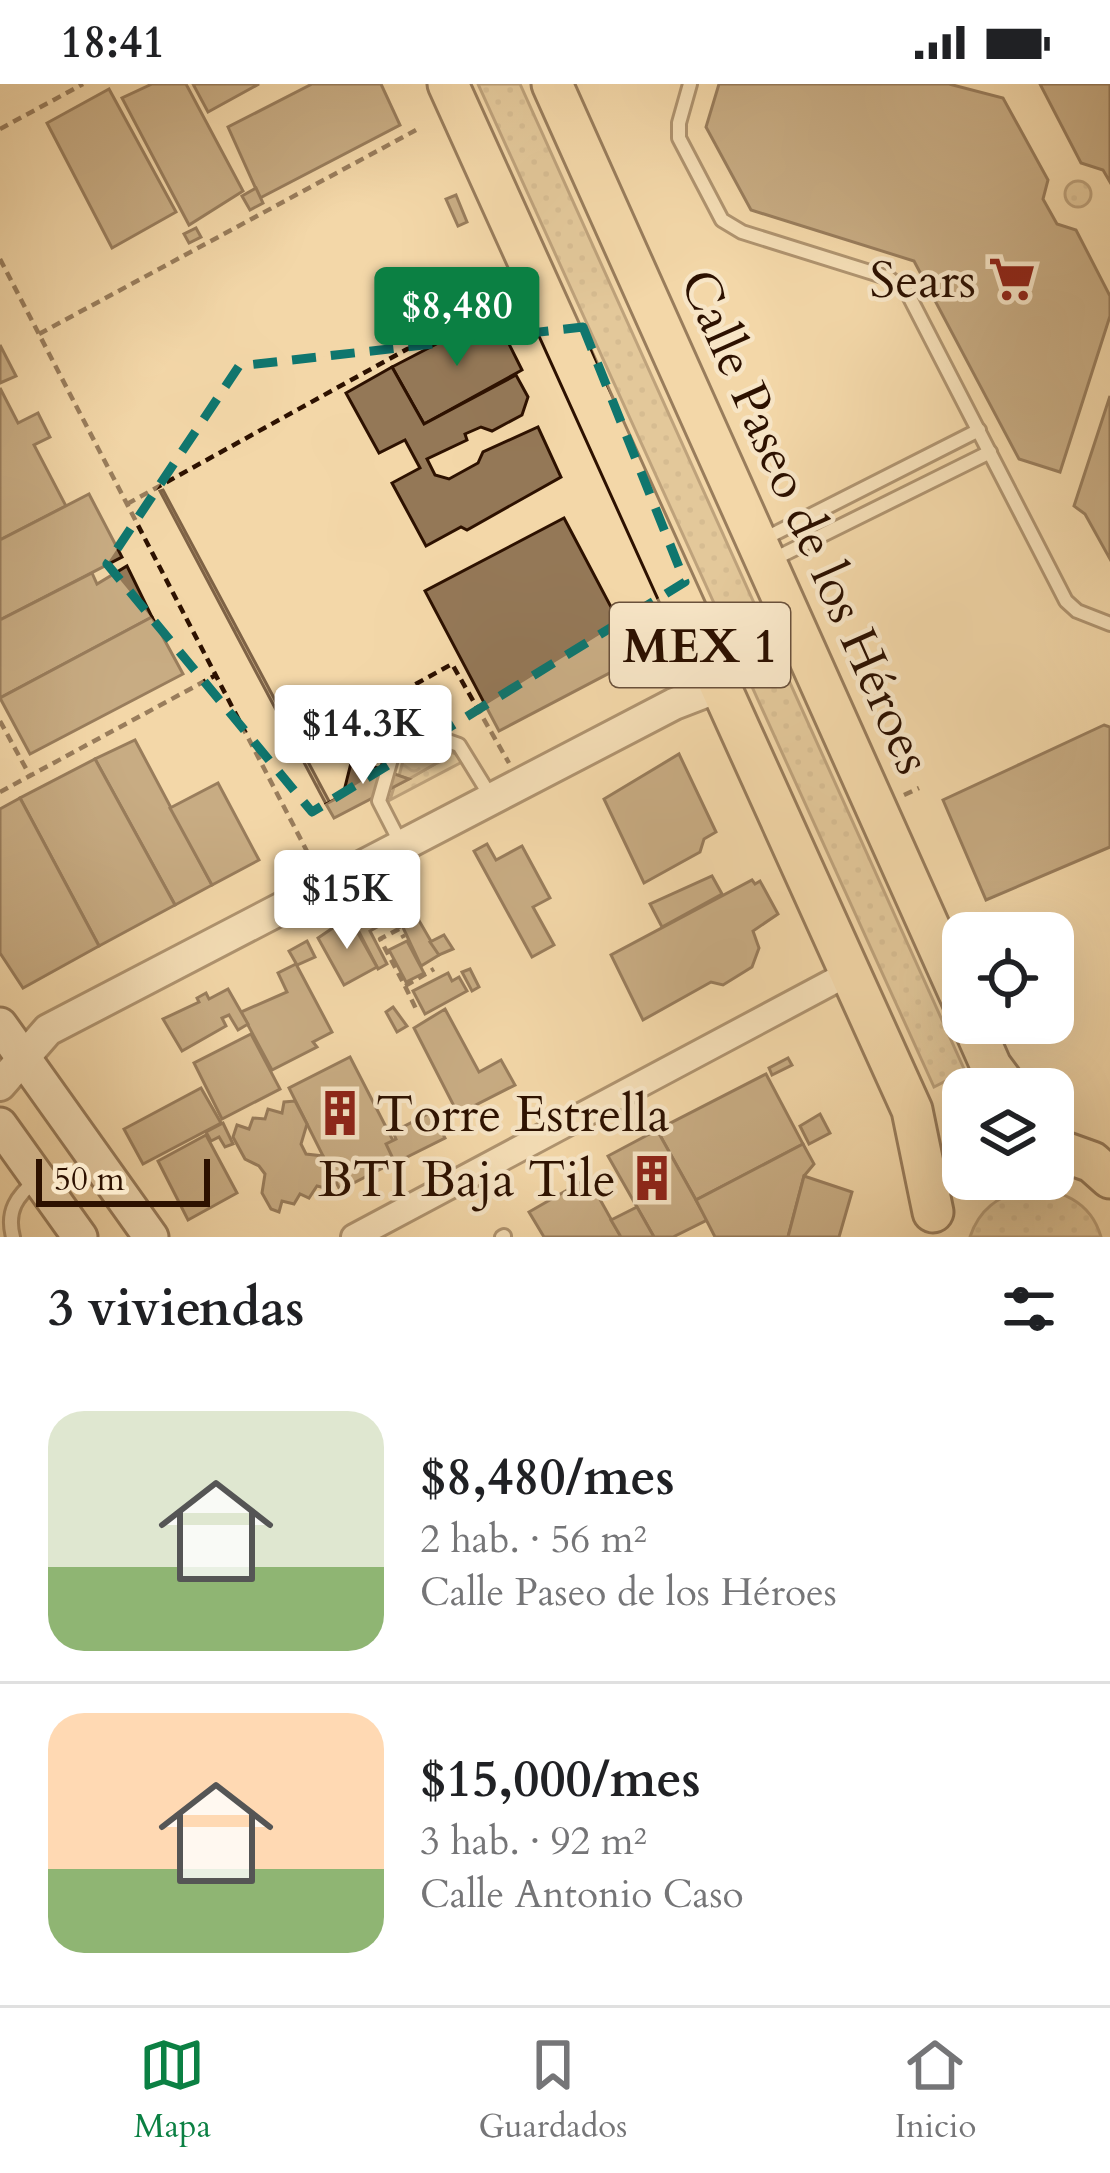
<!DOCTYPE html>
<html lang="es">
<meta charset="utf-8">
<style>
body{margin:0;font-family:Cardo,serif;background:#f6f6f6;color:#202124;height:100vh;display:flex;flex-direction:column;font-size:45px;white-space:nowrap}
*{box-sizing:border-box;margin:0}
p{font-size:39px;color:#757577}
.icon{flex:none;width:66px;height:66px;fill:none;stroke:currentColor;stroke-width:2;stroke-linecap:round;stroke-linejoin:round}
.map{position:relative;height:1153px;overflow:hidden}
.sheet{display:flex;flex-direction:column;background:#fff;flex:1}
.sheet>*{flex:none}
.tools{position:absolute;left:942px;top:828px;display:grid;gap:24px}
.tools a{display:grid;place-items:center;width:132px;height:132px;border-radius:24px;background:#fff;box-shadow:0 12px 48px #0002;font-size:60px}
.scale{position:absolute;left:36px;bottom:30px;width:174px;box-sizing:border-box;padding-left:12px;border:6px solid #2d1100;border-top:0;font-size:33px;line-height:42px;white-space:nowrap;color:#2d1100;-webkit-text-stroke:9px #f7e5c6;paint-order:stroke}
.price{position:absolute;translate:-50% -102px;padding:0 27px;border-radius:12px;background:#fff;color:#222;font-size:39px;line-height:78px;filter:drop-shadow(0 3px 6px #0008)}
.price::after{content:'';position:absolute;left:50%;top:72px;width:36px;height:27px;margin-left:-18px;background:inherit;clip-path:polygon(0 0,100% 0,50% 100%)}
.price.current{background:#0b8043;color:#fff}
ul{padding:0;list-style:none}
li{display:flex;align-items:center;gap:36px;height:300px;padding:0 48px}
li+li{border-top:3px solid #e0e0e0}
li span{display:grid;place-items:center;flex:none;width:336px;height:240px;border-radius:36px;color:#555}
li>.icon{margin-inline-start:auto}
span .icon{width:144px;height:144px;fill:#fffc;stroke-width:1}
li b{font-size:51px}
h2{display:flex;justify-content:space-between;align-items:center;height:144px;padding:0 48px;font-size:51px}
.status{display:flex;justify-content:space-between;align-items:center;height:84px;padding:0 60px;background:#fff;direction:ltr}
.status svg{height:33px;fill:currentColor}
.dock{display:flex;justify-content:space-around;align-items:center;height:168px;border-top:3px solid #e0e0e0;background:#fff;font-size:33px;color:#757577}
.dock a{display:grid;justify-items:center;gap:6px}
.dock .current{color:#0b8043}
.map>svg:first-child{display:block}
.grass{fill:url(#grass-dots);stroke:#7f6346;stroke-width:3}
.water{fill:url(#water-ripples);stroke:#7c6043;stroke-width:3}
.building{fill:#947857;stroke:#2d1100;stroke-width:3}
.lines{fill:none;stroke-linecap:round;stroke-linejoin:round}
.service-casing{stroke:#5e422a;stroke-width:18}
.minor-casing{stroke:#5e422a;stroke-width:30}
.tertiary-casing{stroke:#5e422a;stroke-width:36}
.secondary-casing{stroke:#2d1100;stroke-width:39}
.primary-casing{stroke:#2d1100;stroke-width:45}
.path{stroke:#2d1100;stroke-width:4.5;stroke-dasharray:9 6;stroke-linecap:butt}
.service{stroke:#f7e5c6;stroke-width:12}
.minor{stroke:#f7e5c6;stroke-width:24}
.tertiary{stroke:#f7e5c6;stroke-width:30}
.secondary{stroke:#f7e5c6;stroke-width:33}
.primary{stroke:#f3d7a8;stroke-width:39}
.marked{fill:none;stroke:#0f766e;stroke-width:9;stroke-dasharray:24 15;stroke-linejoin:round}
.labels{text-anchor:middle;stroke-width:9;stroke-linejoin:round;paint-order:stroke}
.shield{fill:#f7e5c6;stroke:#6a513b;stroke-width:3}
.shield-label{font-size:48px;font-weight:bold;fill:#2d1100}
.poi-label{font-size:51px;fill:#2d1100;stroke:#f7e5c6;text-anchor:end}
.street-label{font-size:51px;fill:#2d1100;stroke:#f7e5c6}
</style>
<div class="status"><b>18:41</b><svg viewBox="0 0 49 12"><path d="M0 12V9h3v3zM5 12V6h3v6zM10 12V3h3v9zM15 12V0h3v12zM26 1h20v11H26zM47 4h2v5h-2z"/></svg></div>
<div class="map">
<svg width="1110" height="1153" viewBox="0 0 1110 1153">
<defs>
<pattern id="grass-dots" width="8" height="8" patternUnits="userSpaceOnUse" patternTransform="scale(3)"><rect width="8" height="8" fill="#d1b58b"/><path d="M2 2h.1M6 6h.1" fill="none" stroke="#b49b76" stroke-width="1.8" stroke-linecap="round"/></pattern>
<pattern id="water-ripples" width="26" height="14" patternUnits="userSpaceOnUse" patternTransform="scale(3)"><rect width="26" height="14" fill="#b0946f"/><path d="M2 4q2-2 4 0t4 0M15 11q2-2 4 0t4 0" fill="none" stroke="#907759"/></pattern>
</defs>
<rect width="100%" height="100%" fill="#f3d7a8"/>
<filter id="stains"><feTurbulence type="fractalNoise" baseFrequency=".00167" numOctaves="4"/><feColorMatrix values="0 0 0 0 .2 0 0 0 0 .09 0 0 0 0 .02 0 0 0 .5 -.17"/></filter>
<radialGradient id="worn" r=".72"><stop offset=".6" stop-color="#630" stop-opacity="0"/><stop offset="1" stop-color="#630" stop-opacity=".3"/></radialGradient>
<g class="grass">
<path d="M478,0H520L965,987L934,1003Z"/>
<circle cx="1078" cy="110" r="13"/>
<path d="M163,406L330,719L326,720L160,407Z"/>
<path d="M446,666L456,670L462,678L390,716L394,703L442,676Z"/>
<path d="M1025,1104C1059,1104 1091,1117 1101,1153H970C979,1125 998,1113 1025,1104Z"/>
</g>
<path class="water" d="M430,661L446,666L442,676L409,695L399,692L404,673Z"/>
<g class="building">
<path d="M152,0H186L243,107L189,141L122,14Z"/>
<path d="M193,0H259L208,28Z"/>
<path d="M312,0H381L400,41L260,114L228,43Z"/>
<path d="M719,0H949L1003,14L1048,96L1043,115L1057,140L1076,146L1110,212V232L1060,388L1019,375L914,177L751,126L706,43Z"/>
<path d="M1040,0H1110V98L1103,86L1081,79Z"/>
<path d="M109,5L176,128L112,164L47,39Z"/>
<path d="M256,104L263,119L250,126L242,112Z"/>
<path d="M456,111L467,138L458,142L446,115Z"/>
<path d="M196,144L201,153L189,159L184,150Z"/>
<path d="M483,230L494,237L497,246L501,244L522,286L424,340L392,283L467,244L476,232Z"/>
<path d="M0,261L16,292L0,299Z"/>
<path d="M392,283L424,340L516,291L528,313L522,331L492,347L481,343L465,350L467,356L427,375L435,391L449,395L478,379L483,368L538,343L561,393L467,446L461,443L426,462L392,399L420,384L405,356L379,369L346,309Z"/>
<path d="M0,304L18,339L38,329L50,353L34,361L66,422L0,456Z"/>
<path d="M1110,312V475L1085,430L1074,422Z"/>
<path d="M89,410L122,473L0,536V456Z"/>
<path d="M564,434L638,574L499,647L425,507Z"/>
<path d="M127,482L152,533L0,614V536L92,489L97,500Z"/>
<path d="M629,530L642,551L631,557L620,535Z"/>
<path d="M152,533L183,590L30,670L0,614Z"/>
<path d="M1104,641L1110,643V763L986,816L943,716Z"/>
<path d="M135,656L212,801L175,821L95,675Z"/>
<path d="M679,670L716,748L704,755L700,768L644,799L604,715Z"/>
<path d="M95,675L175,821L99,862L20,714Z"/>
<path d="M352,675L409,695L334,734L326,720L343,711Z"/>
<path d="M218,699L259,776L212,801L170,724Z"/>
<path d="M20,714L99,862L23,904L0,869V725Z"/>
<path d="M487,760L496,776L522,762L550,814L533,823L554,861L532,873L474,767Z"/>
<path d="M712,792L722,810L662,843L650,820Z"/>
<path d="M752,796L755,800L760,797L778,830L753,847L759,864L752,883L723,901L711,898L643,936L611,871Z"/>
<path d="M414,828L439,871L421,882L399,835Z"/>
<path d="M383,831L386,838L370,847L387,880L378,885L357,844Z"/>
<path d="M349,833L377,883L344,901L318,854Z"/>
<path d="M444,851L453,865L439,871L430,858Z"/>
<path d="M307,857L315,873L297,881L289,867Z"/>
<path d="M407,857L424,889L406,898L389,866Z"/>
<path d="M296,880L332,948L313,958L317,963L272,986L241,928L287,908L278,889Z"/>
<path d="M470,885L479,903L472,907L462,888Z"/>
<path d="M448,889L452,897L459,893L467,907L425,930L413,907Z"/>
<path d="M228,905L248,940L238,946L229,931L222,934L226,942L182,967L163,935L199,918L197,914L206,909L209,915Z"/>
<path d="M393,923L407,942L397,948L386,928Z"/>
<path d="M445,925L479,988L501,976L515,1001L458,1030L414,944Z"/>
<path d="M251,950L280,1005L222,1035L194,979Z"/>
<path d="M350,973L402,1074L340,1106L289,1004Z"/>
<path d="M788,974L792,981L772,991L769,984Z"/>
<path d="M766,990L803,1060L696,1116L657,1046Z"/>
<path d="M201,1004L221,1039L143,1080L124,1045Z"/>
<path d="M295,1017L307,1040L301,1060L306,1070L323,1072L332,1091L325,1104L317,1102L309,1114L300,1110L294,1120L282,1117L279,1128L271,1125L262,1109L265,1090L259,1082L245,1075L233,1053L237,1041L249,1045L253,1034L265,1035L268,1025L282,1029L284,1018Z"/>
<path d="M432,1028L445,1054L395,1079L386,1060L396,1055L393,1048Z"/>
<path d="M820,1030L830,1049L809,1060L800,1042Z"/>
<path d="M223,1039L233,1060L225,1063L219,1053L211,1057L206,1048Z"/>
<path d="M657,1046L707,1136L673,1153H654L608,1072Z"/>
<path d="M206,1051L237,1109L188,1136L158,1077Z"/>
<path d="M803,1060L814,1080L804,1092L788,1153H715L696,1116Z"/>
<path d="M804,1092L852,1108L839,1153H788Z"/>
<path d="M588,1094L621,1153H544L529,1128Z"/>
<path d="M637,1123L654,1153H621L611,1136Z"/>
</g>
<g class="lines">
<defs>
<g id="service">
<path d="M690,0L679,39V54L722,136L742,148L889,194L908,210L1066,517L1077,527L1110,540"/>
<path d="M764,455L979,346"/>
<path d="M774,475L990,368"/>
<path d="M400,758L379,717L393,668L425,649L459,661L491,713"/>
<path d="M13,1153C6,1127 17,1112 36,1096"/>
<path d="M502,1153L504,1152"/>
</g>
<path id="minor" d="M354,1153L847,890"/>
<path id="tertiary" d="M0,1001L48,946L674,620L718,603"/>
<g id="secondary">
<path d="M0,941L151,1153"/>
<path d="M0,1041L80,1153"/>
</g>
<g id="primary">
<path d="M448,0L912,1026L933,1128"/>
<path d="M552,0L963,918"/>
<path d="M972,939L991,982L1008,1005"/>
<path d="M1053,1064L1092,1078L1110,1094"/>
</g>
</defs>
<use href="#service" class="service-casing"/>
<use href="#minor" class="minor-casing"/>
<use href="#tertiary" class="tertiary-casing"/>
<use href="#secondary" class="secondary-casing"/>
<use href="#primary" class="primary-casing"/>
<g class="path">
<path d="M0,45L83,0"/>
<path d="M0,175L312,777"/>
<path d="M39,250L416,46"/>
<path d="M127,420L494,217"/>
<path d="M376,622L452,580L509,679"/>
<path d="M0,637L29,690"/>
<path d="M0,708L216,591"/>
<path d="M904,711L919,704"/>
<path d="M381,811L404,854"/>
<path d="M399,845L380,855L405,902L434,885"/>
<path d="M405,902L417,927"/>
</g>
<use href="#service" class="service"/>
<use href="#minor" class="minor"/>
<use href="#tertiary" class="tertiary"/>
<use href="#secondary" class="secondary"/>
<use href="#primary" class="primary"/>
</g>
<path d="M0 0H1110V1153H0ZM583,243L685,498L312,728L107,480L239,282Z" fill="#f3d7a8" fill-opacity=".55" fill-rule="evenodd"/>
<path class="marked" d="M583,243L685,498L312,728L107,480L239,282Z"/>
<defs>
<symbol id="supermarket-bare" viewBox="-9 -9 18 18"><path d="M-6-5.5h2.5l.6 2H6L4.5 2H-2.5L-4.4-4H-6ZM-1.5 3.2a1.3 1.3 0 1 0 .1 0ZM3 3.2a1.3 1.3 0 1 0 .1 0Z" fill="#8f2418" stroke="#f7e5c6" stroke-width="2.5" paint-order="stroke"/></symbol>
<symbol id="building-bare" viewBox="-9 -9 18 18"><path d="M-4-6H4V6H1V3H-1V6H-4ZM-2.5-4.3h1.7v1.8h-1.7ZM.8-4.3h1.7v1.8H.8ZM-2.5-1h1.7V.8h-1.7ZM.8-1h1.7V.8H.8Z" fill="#8f2418" stroke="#f7e5c6" stroke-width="2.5" paint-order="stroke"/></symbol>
</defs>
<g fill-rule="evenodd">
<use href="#supermarket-bare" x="979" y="162" width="66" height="66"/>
<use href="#building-bare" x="307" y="996" width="66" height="66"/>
<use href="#building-bare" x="619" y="1061" width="66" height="66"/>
</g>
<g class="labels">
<rect class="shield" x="610" y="519" width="180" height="84" rx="9"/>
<g class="shield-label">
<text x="700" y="578">MEX 1</text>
</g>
<g class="poi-label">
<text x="976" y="213">Sears</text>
<text x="376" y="1047" text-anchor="start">Torre Estrella</text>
<text x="616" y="1112">BTI Baja Tile</text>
</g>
<g class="street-label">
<text transform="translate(807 437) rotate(66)" y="18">Calle Paseo de los Héroes</text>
</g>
</g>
<rect width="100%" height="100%" filter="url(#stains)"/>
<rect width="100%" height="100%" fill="url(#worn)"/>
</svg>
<div class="tools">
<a><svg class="icon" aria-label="locate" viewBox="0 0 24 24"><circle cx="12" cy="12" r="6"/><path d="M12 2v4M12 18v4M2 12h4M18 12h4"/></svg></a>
<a><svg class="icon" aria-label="layers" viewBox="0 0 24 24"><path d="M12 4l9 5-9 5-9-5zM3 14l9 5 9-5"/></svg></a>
</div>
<div class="scale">50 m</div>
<b class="price current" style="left:457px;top:285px">$8,480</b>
<b class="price" style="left:363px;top:703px">$14.3K</b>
<b class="price" style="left:347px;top:868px">$15K</b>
</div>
<section class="sheet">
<h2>3 viviendas<svg class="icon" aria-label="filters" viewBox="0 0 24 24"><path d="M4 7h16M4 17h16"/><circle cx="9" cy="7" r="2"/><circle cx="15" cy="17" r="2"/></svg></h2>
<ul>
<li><span style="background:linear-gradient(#dfe7d0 65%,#8fb573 0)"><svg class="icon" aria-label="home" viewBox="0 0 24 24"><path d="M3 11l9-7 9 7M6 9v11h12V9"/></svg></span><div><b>$8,480/mes</b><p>2 hab. · 56 m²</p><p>Calle Paseo de los Héroes</p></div></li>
<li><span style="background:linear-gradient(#ffd9b3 65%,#8fb573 0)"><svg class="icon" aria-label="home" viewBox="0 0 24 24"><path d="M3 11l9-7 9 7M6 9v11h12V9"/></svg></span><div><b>$15,000/mes</b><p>3 hab. · 92 m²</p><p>Calle Antonio Caso</p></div></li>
</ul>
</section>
<nav class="dock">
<a class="current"><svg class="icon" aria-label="map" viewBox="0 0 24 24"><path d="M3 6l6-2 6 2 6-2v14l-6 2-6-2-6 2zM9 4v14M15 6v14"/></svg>Mapa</a>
<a><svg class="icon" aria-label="saved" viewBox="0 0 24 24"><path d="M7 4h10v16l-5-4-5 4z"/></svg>Guardados</a>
<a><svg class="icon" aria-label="home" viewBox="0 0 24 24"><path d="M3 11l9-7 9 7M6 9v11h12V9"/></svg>Inicio</a>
</nav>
